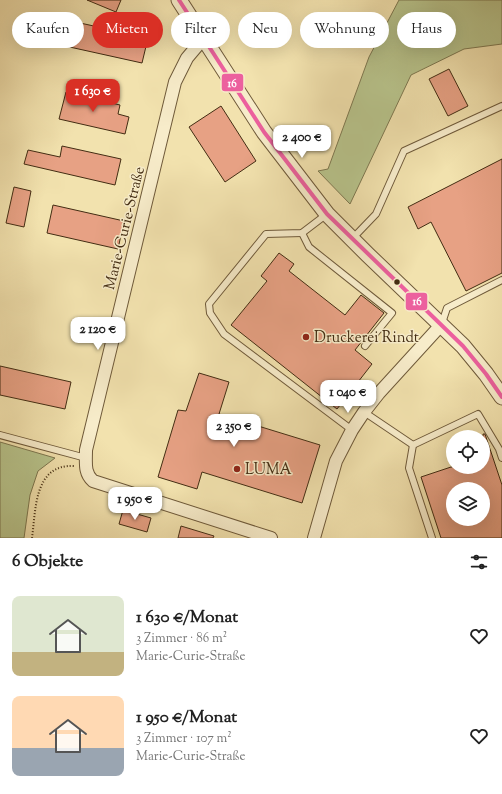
<!DOCTYPE html>
<html lang="de">
<meta charset="utf-8">
<style>
body{margin:0;font-family:"Sorts Mill Goudy",serif;background:#f2f2f2;color:#222;height:100vh;display:flex;flex-direction:column;font-size:15px;white-space:nowrap}
*{box-sizing:border-box;margin:0}
p{font-size:13px;color:#767676}
.icon{flex:none;width:22px;height:22px;fill:none;stroke:currentColor;stroke-width:2;stroke-linecap:round;stroke-linejoin:round}
.map{position:relative;height:538px;overflow:hidden}
.panel{display:flex;flex-direction:column;background:#fff;flex:1}
.panel>*{flex:none}
.hud{position:absolute;left:12px;top:12px;width:478px;height:36px;display:flex;gap:8px}
.fabs{position:absolute;left:446px;top:430px;display:grid;gap:8px}
.fabs a{display:grid;place-items:center;width:44px;height:44px;border-radius:50%;background:#fff;box-shadow:0 4px 16px #0002;font-size:20px}
.price{position:absolute;translate:-50% -34px;padding:0 9px;border-radius:8px;background:#fff;color:#222;font-size:13px;line-height:26px;filter:drop-shadow(0 1px 2px #0008)}
.price::after{content:'';position:absolute;left:50%;top:24px;width:12px;height:9px;margin-left:-6px;background:inherit;clip-path:polygon(0 0,100% 0,50% 100%)}
.price.active{background:#d93025;color:#fff}
ul{padding:0;list-style:none}
li{display:flex;align-items:center;gap:12px;height:100px;padding:0 12px}
li span{display:grid;place-items:center;flex:none;width:112px;height:80px;border-radius:8px;color:#555}
li>.icon{margin-inline-start:auto}
span .icon{width:48px;height:48px;fill:#fffc;stroke-width:1}
li b{font-size:17px}
h2{display:flex;justify-content:space-between;align-items:center;height:48px;padding:0 12px;font-size:17px}
.chip{padding:0 14px;border-radius:18px;background:#fff;box-shadow:0 4px 16px #0002;font-size:14px;line-height:36px}
.chip.active{background:#d93025;color:#fff}
.map>svg:first-child{display:block}
.green{fill:#b8c48c;stroke:#7e7850}
.building{fill:#e7a184;stroke:#432d13;fill-rule:evenodd}
.lines{fill:none;stroke-linecap:round;stroke-linejoin:round}
.service-casing{stroke:#6f5a3a;stroke-width:8}
.minor-casing{stroke:#6f5a3a;stroke-width:14}
.tertiary-casing{stroke:#6f5a3a;stroke-width:17}
.path{stroke:#432d13;stroke-width:2;stroke-dasharray:1 2;stroke-linecap:butt}
.service{stroke:#f7ecca;stroke-width:6}
.minor{stroke:#f7ecca;stroke-width:12}
.tertiary{stroke:#f7ecca;stroke-width:15}
.bus-1-casing{stroke:#f7ecca;stroke-width:7}
.bus-1{stroke:#ec609e;stroke-width:4}
.bus-dot{fill:#432d13;stroke:#f7ecca;stroke-width:1.5}
.poi-dot{fill:#8f2418;stroke:#f7ecca;stroke-width:1.5}
.labels{text-anchor:middle;stroke-width:3;stroke-linejoin:round;paint-order:stroke}
.street-label{font-size:15px;fill:#432d13;stroke:#f7ecca}
.poi-label{font-size:15px;fill:#432d13;stroke:#f7ecca;text-anchor:start}
.line-badge{stroke:#f7ecca;stroke-width:1.5}
.badge-label{font-size:11px;text-anchor:middle;font-weight:bold;fill:#fff}
</style>
<div class="map">
<svg width="502" height="538" viewBox="0 0 502 538">
<rect width="100%" height="100%" fill="#f2e2ae"/>
<filter id="stains"><feTurbulence type="fractalNoise" baseFrequency=".005" numOctaves="4"/><feColorMatrix values="0 0 0 0 .2 0 0 0 0 .09 0 0 0 0 .02 0 0 0 .5 -.17"/></filter>
<radialGradient id="worn" r=".72"><stop offset=".6" stop-color="#630" stop-opacity="0"/><stop offset="1" stop-color="#630" stop-opacity=".3"/></radialGradient>
<g class="green">
<path d="M399,0H502V44L464,49L411,75L350,204L318,171L328,169L369,57Z"/>
<path d="M0,442L55,458L38,471L30,495L24,538H0Z"/>
</g>
<g class="building">
<path d="M87,0H121L116,12Z"/>
<path d="M53,17L148,38L142,63L47,42Z"/>
<path d="M449,69L468,106L448,116L429,79Z"/>
<path d="M66,92L120,105L118,114L129,117L125,134L59,119Z"/>
<path d="M221,106L256,161L225,182L189,127Z"/>
<path d="M62,146L121,159L115,185L24,164L28,150L60,157Z"/>
<path d="M502,159V273L466,291L431,222L418,229L408,207Z"/>
<path d="M14,187L31,191L24,227L6,223Z"/>
<path d="M53,205L124,221L118,249L47,233Z"/>
<path d="M279,253L294,264L289,271L345,315L361,295L384,313L355,350L372,364L337,409L231,325L267,281L261,276Z"/>
<path d="M0,366L71,382L65,409L0,395Z"/>
<path d="M199,373L229,382L219,414L320,445L302,503L202,472L197,489L158,477L178,410L186,411Z"/>
<path d="M483,434H485L502,485V538H441L421,477L451,467H483ZM453,489H483V519H453Z"/>
<path d="M123,510L151,518L147,532L119,524Z"/>
<path d="M181,526L214,536L213,538H178Z"/>
</g>
<g class="lines">
<defs>
<g id="service">
<path d="M327,214L302,233L266,234L209,304L210,313L224,334L352,430"/>
<path d="M302,233L309,247L392,313L365,346"/>
<path d="M352,239L376,214L404,151L502,106"/>
<path d="M442,323L447,308L502,280"/>
<path d="M364,412L413,445"/>
<path d="M0,435L86,458"/>
<path d="M413,445L478,414L499,449L502,458"/>
<path d="M413,445L409,468L432,538"/>
</g>
<g id="minor">
<path d="M203,39L187,58L175,82L86,450C86,463 84,473 93,481L271,538"/>
<path d="M314,538L336,461L352,430L364,412L379,393L441,325"/>
</g>
<path id="tertiary" d="M179,0L264,132L327,214L368,255L463,346L486,374L502,397"/>
</defs>
<use href="#service" class="service-casing"/>
<use href="#minor" class="minor-casing"/>
<use href="#tertiary" class="tertiary-casing"/>
<path class="path" d="M32,538C36,509 34,464 74,466"/>
<use href="#service" class="service"/>
<use href="#minor" class="minor"/>
<use href="#tertiary" class="tertiary"/>
<defs>
<path id="bus-1" d="M179,0L264,132L327,214L463,346L486,374L502,397"/>
</defs>
<use href="#bus-1" class="bus-1-casing"/>
<use href="#bus-1" class="bus-1"/>
</g>
<circle class="bus-dot" cx="397" cy="282" r="3.5"/>
<g class="poi-dot">
<circle cx="306" cy="337" r="4"/>
<circle cx="237" cy="469" r="4"/>
</g>
<g class="labels">
<g class="street-label">
<text transform="translate(124 228) rotate(-76)" y="5">Marie-Curie-Straße</text>
</g>
<g class="poi-label">
<text x="314" y="342">Druckerei Rindt</text>
<text x="245" y="474">LUMA</text>
</g>
</g>
<g class="line-badge">
<rect x="221" y="73" width="23" height="19" rx="4" fill="#ec609e"/>
<rect x="405" y="292" width="23" height="19" rx="4" fill="#ec609e"/>
</g>
<g class="badge-label">
<text x="232" y="87">16</text>
<text x="417" y="305">16</text>
</g>
<rect width="100%" height="100%" filter="url(#stains)"/>
<rect width="100%" height="100%" fill="url(#worn)"/>
</svg>
<div class="fabs">
<a><svg class="icon" aria-label="locate" viewBox="0 0 24 24"><circle cx="12" cy="12" r="6"/><path d="M12 2v4M12 18v4M2 12h4M18 12h4"/></svg></a>
<a><svg class="icon" aria-label="layers" viewBox="0 0 24 24"><path d="M12 4l9 5-9 5-9-5zM3 14l9 5 9-5"/></svg></a>
</div>
<b class="price active" style="left:93px;top:113px">1 630 €</b>
<b class="price" style="left:302px;top:159px">2 400 €</b>
<b class="price" style="left:98px;top:351px">2 120 €</b>
<b class="price" style="left:348px;top:414px">1 040 €</b>
<b class="price" style="left:234px;top:448px">2 350 €</b>
<b class="price" style="left:135px;top:521px">1 950 €</b>
<div class="hud">
<a class="chip">Kaufen</a>
<a class="chip active">Mieten</a>
<a class="chip">Filter</a>
<a class="chip">Neu</a>
<a class="chip">Wohnung</a>
<a class="chip">Haus</a>
</div>
</div>
<section class="panel">
<h2>6 Objekte<svg class="icon" aria-label="filters" viewBox="0 0 24 24"><path d="M4 7h16M4 17h16"/><circle cx="9" cy="7" r="2"/><circle cx="15" cy="17" r="2"/></svg></h2>
<ul>
<li><span style="background:linear-gradient(#dfe7d0 70%,#c2b280 0)"><svg class="icon" aria-label="home" viewBox="0 0 24 24"><path d="M3 11l9-7 9 7M6 9v11h12V9"/></svg></span><div><b>1 630 €/Monat</b><p>3 Zimmer · 86 m²</p><p>Marie-Curie-Straße</p></div><svg class="icon" aria-label="heart" viewBox="0 0 24 24"><path d="M12 20l-8-8c-3-5 5-10 8-4 3-6 11-1 8 4z"/></svg></li>
<li><span style="background:linear-gradient(#ffd9b3 65%,#9aa5b1 0)"><svg class="icon" aria-label="home" viewBox="0 0 24 24"><path d="M3 11l9-7 9 7M6 9v11h12V9"/></svg></span><div><b>1 950 €/Monat</b><p>3 Zimmer · 107 m²</p><p>Marie-Curie-Straße</p></div><svg class="icon" aria-label="heart" viewBox="0 0 24 24"><path d="M12 20l-8-8c-3-5 5-10 8-4 3-6 11-1 8 4z"/></svg></li>
</ul>
</section>
